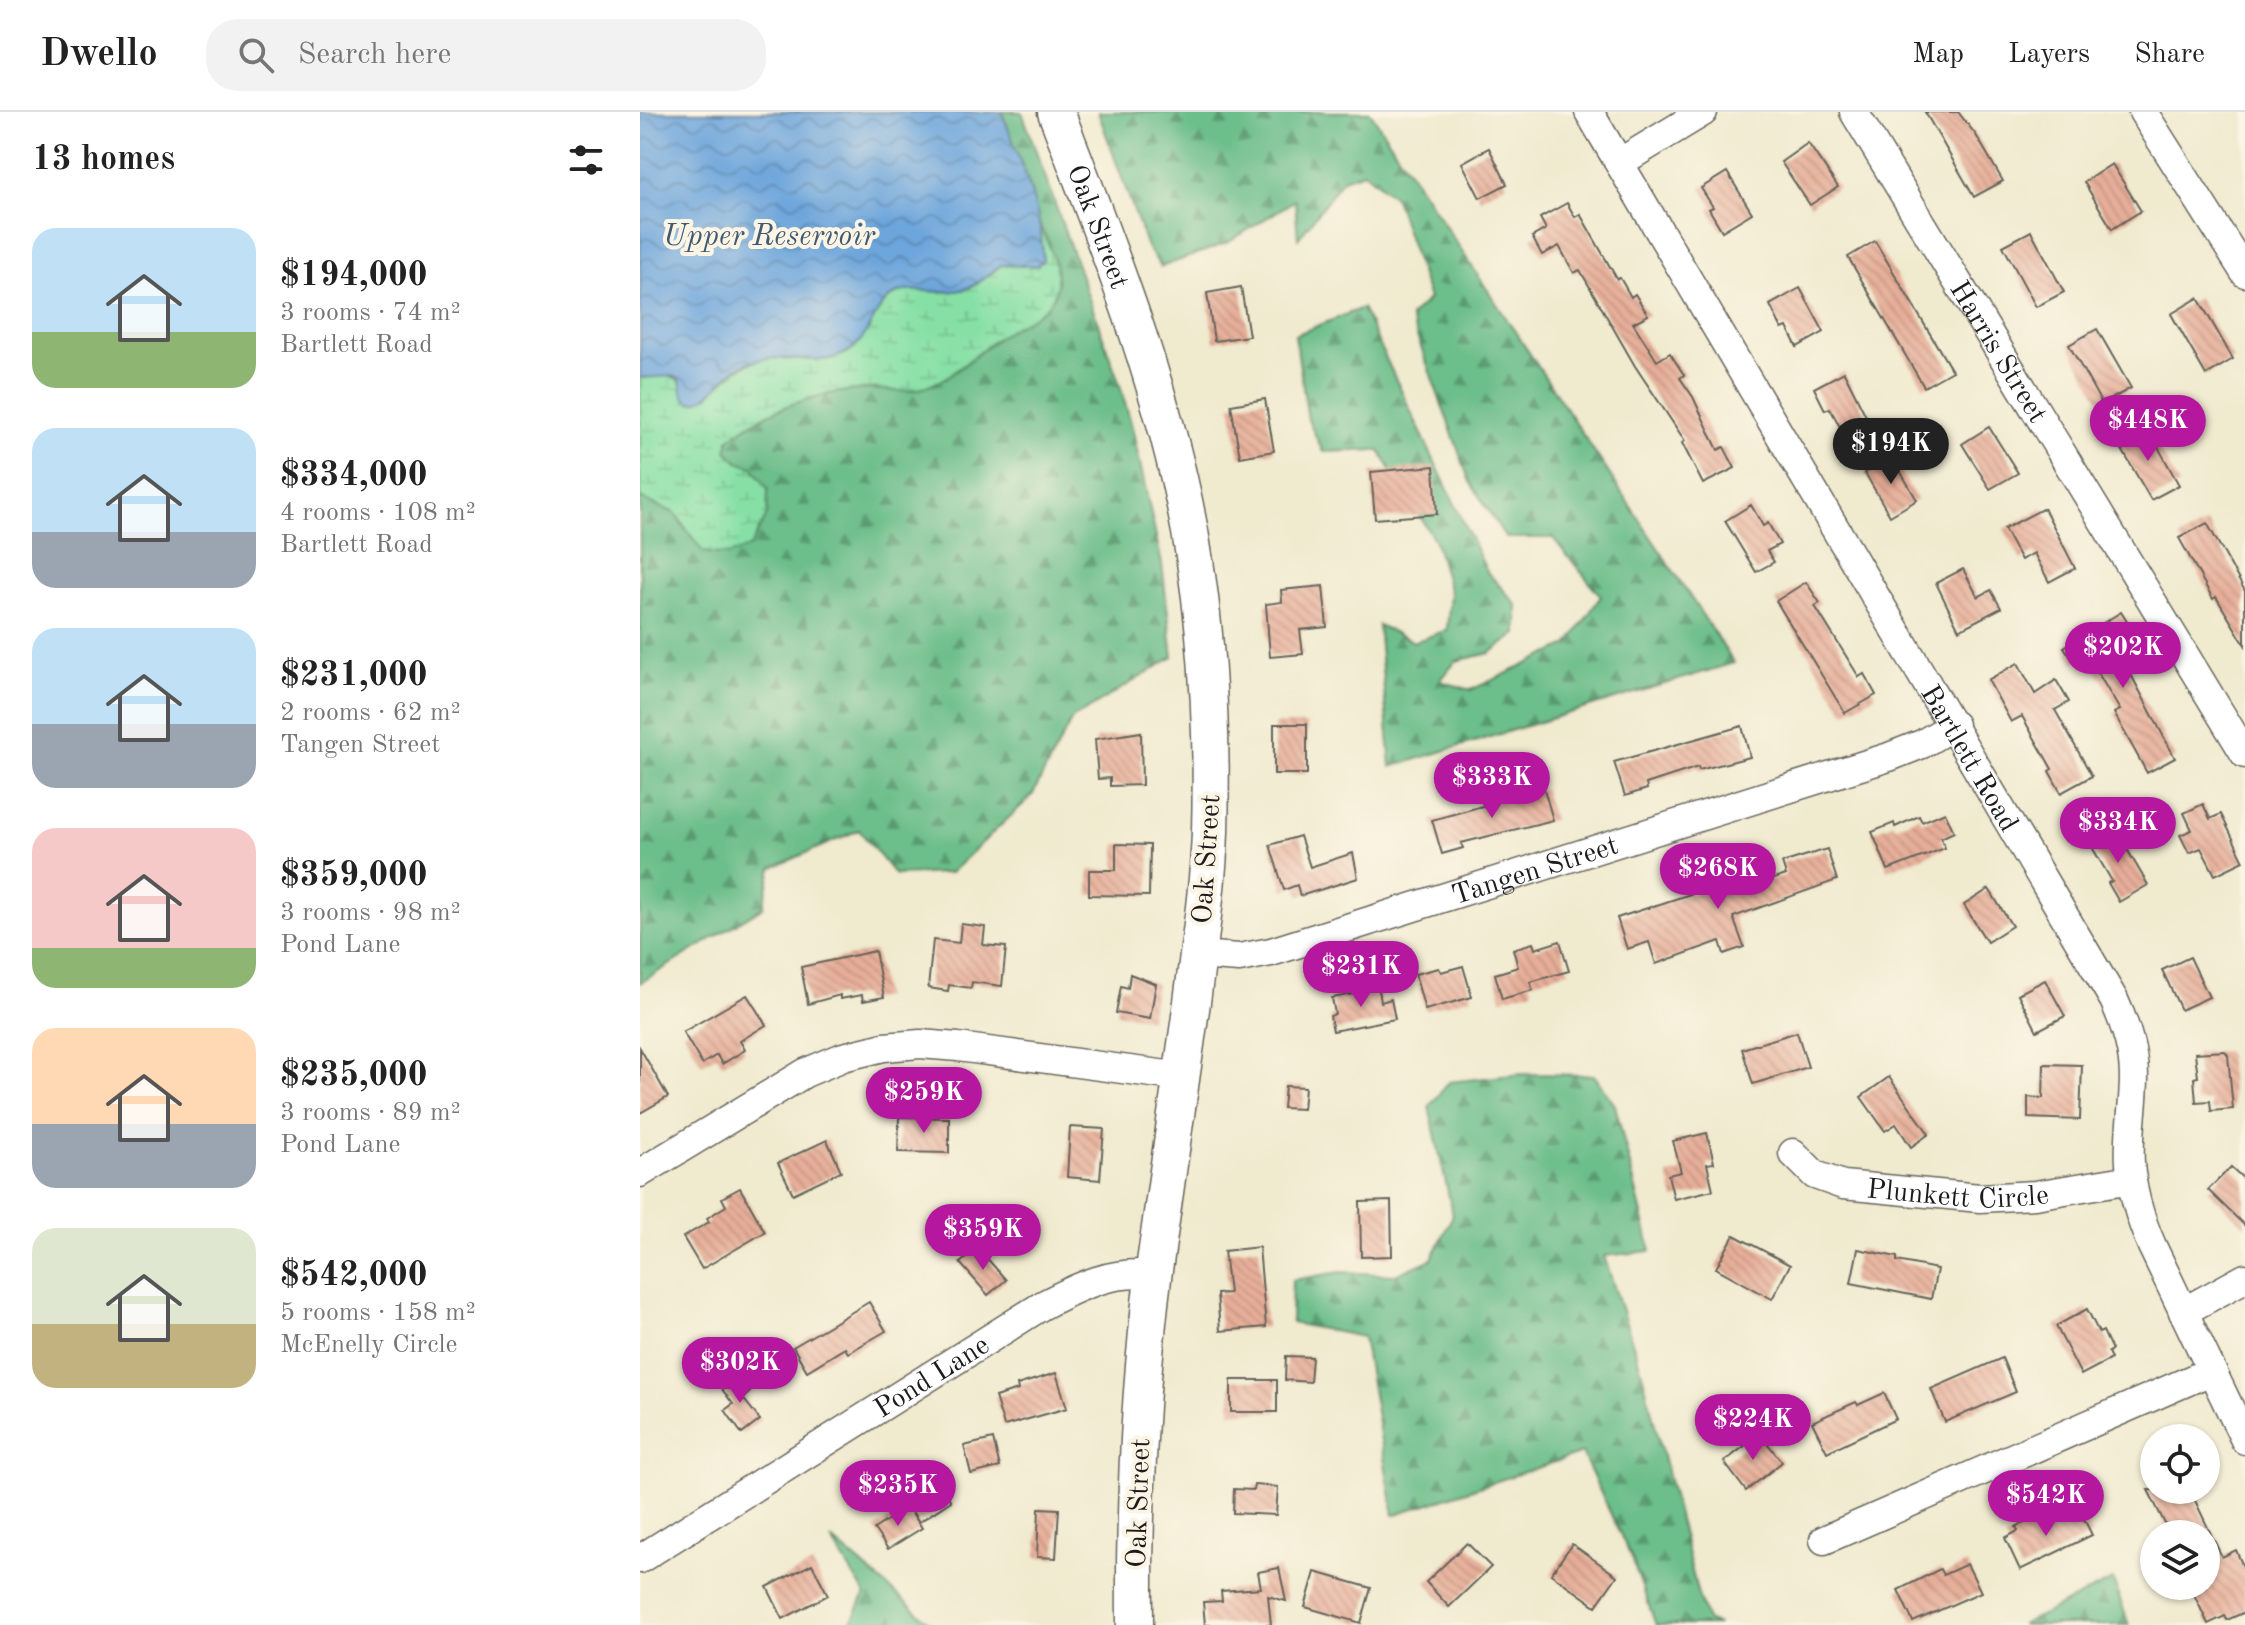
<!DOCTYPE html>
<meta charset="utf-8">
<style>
body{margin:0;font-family:"Old Standard TT",serif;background:#f2f2f2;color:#222;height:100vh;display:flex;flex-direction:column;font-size:30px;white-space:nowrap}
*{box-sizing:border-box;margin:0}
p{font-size:26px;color:#767676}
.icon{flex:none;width:44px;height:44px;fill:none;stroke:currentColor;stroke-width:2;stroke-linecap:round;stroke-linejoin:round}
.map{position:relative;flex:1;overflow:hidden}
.drawer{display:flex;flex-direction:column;background:#fff;width:640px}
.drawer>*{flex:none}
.tools{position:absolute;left:1500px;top:1312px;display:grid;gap:16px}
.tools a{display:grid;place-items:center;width:80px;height:80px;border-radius:50%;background:#fff;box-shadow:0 2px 6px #0004;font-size:40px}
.price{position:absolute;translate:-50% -68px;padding:0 18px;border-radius:28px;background:#b5179e;color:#fff;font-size:26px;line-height:52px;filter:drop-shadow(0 2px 4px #0008)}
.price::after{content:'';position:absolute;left:50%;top:48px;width:24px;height:18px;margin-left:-12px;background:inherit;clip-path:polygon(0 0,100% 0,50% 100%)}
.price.on{background:#222;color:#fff}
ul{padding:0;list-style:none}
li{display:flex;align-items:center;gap:24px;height:200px;padding:0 32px}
li span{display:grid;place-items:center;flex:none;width:224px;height:160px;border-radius:24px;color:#555}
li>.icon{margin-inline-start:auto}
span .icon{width:96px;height:96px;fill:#fffc;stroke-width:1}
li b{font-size:34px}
h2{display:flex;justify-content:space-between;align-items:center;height:96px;padding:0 32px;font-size:34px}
header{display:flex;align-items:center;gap:48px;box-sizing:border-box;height:112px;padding:0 40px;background:#fff;border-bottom:2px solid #e0e0e0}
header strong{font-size:38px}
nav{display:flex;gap:44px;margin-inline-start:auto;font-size:28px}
.search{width:560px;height:72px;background:#f2f2f2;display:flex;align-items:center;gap:20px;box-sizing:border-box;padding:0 28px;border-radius:32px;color:#767676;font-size:30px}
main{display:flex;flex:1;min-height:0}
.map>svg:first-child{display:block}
.forest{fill:url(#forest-firs);stroke:#446d53;stroke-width:2}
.wetland{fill:url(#wetland-marsh);stroke:#517e60;stroke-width:2}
.water{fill:url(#water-waves);stroke:#44617c;stroke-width:2}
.building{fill:url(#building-back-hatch)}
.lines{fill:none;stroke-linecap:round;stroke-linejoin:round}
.minor-casing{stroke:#66645b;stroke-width:31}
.tertiary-casing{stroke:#66645b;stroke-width:39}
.minor{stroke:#fff;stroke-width:28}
.tertiary{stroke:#fff;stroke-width:36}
.labels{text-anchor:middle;stroke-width:8;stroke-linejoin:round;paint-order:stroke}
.street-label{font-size:28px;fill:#1c1c1c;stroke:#fcf5e5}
.water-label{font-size:30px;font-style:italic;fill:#405a72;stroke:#fcf5e5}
</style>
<header>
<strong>Dwello</strong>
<div class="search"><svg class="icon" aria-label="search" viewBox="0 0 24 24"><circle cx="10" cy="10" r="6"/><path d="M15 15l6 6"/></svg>Search here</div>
<nav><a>Map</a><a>Layers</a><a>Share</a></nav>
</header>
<main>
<section class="drawer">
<h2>13 homes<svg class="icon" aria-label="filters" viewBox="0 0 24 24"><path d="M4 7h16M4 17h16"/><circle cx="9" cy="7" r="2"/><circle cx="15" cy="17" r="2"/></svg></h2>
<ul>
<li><span style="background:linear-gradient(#bfe0f5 65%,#8fb573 0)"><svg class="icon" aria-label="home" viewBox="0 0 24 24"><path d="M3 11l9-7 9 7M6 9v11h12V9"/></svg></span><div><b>$194,000</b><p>3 rooms · 74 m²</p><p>Bartlett Road</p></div></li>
<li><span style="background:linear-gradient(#bfe0f5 65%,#9aa5b1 0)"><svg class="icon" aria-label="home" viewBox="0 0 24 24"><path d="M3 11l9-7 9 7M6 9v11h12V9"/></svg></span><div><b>$334,000</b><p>4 rooms · 108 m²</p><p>Bartlett Road</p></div></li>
<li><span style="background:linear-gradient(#bfe0f5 60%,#9aa5b1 0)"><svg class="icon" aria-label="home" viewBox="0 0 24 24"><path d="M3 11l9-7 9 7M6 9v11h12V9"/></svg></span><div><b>$231,000</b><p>2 rooms · 62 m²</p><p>Tangen Street</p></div></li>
<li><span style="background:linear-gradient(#f6c9c9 75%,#8fb573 0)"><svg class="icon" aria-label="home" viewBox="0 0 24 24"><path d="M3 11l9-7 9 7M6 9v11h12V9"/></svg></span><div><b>$359,000</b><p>3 rooms · 98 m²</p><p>Pond Lane</p></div></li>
<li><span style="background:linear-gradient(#ffd9b3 60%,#9aa5b1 0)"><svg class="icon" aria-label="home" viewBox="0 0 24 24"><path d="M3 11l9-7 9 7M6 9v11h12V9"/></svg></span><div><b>$235,000</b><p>3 rooms · 89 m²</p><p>Pond Lane</p></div></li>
<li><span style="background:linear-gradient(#dfe7d0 60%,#c2b280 0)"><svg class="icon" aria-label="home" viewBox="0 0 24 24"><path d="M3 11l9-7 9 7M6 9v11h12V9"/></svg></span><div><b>$542,000</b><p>5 rooms · 158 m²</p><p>McEnelly Circle</p></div></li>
</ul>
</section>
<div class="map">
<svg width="1605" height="1513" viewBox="0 0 1605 1513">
<defs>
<pattern id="forest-firs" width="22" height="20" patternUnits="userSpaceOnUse" patternTransform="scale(2)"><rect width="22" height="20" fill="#6cbe8a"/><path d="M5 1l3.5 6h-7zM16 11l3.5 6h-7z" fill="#589a70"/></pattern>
<pattern id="wetland-marsh" width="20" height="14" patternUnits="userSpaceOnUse" patternTransform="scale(2)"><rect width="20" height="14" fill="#86e0a5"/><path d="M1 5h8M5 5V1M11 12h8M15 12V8" fill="none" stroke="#73c08d"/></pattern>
<pattern id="water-waves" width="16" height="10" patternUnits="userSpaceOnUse" patternTransform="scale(2)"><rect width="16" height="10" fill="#6da6dc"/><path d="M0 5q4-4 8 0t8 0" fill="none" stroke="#5986b2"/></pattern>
<pattern id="building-back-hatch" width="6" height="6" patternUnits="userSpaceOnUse" patternTransform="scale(2)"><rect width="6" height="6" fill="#e6ae98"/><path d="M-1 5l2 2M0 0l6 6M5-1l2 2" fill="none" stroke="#c59582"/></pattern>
</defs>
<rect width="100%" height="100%" fill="#fcf5e5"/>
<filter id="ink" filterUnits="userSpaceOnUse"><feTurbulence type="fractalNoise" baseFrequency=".0125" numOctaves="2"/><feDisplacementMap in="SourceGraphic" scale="16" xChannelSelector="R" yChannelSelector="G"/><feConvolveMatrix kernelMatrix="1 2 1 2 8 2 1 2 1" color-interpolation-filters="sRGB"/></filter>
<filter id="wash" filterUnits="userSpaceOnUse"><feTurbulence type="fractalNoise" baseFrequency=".006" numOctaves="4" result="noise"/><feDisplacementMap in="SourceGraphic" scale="32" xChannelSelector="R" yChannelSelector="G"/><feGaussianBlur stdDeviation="1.8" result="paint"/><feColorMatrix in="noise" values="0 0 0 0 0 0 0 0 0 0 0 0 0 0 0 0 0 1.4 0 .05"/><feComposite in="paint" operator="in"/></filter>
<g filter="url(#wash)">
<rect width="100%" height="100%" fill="#f0eacf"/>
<g class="forest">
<path d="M362,0H382L479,270L492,315L522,452L533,545L432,607L392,684L310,761L255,763L219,718L132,756L123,795L0,871V386L35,401L46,418L98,350L87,339L89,327C127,296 181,279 230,277C244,277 260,281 273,278C309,272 333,244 360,224C375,213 392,205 407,195L398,108L391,82Z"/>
<path d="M458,0H730L1094,551L751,655L738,513L774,530L807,518L810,481L795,429L739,338L683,340L668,308L655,223L722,196L847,460L877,493V522L850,541L816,549L800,569L831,578L928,533L961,484L913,426H866L830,370L770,205L789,187L755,86L724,60L703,67L658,127L655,88L587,131L521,155L507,135Z"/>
<path d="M882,962L954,963L975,993L1011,1139L964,1144L1001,1257L1058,1483L1067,1508L1078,1513H1016L992,1447L942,1341L754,1403L723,1225L651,1211L652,1168L700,1160L755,1163L792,1147L813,1103L789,995L809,970Z"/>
<path d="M191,1427L293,1513H210L225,1482Z"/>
<path d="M1473,1468L1489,1513H1381L1387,1510Z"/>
</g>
<path class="wetland" d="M398,108C406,129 422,155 416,178C410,202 379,210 361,223C333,243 310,271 274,278C260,281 245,277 231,277C182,278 127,296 89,327L87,339L98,350L113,355L128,377L127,403L110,435L88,443L63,440L35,401L0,386V266C15,265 37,258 43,275L67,285C93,258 112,242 153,246C172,248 189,251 207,241C231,227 232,192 258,181C267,177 279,179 289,179C325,182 335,176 361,153L397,154L403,147Z"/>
<path class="water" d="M0,0H362C379,47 403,97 403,148L397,154L361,153C334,175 327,182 290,179C281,179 269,177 260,180C234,189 232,225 209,239C178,259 142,238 108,251C103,253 97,256 92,260C82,267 57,304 44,285C41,281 42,274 40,268L34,264L0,266Z"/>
<g id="blocks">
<g class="building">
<path d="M1285,0H1318L1336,23L1363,69L1334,85Z"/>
<path d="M1168,31L1198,75L1170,93L1141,50Z"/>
<path d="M849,36L867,72L840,86L822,51Z"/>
<path d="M1472,52L1501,99L1472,117L1444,70Z"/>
<path d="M1087,60L1112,101L1082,119L1069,97L1073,95L1061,76Z"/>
<path d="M927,91L935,105L940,102L977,167L980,166L991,185L995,182L1008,203L993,211L1017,249L1030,241L1044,263L1040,266L1053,285L1078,338L1084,335L1095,356L1063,372L1042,331L1045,329L995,254L940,158L934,161L919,134L902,143L892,125L906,117L900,106Z"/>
<path d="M1391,119L1424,180L1396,195L1363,134Z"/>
<path d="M1235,129L1312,259L1284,275L1208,145Z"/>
<path d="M601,175L609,224L574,229L567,181Z"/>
<path d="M1160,176L1184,220L1157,235L1147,215L1142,217L1130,193Z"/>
<path d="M1558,186L1593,247L1566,263L1531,202Z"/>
<path d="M1457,217L1491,276L1462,292L1429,233Z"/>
<path d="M1204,260L1226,304L1201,317L1190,296L1185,298L1174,276Z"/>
<path d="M625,287L634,339L600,345L591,293Z"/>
<path d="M1506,313L1539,373L1511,388L1477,329Z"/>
<path d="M1349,315L1378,361L1350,377L1322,332Z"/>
<path d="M1252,345L1277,388L1250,404L1225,361Z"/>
<path d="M794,354L797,402L735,407L731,360Z"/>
<path d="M1111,393L1123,414L1128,411L1140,432L1127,439L1134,450L1116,460L1085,409Z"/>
<path d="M1404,396L1435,456L1409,470L1394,441L1381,448L1364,417Z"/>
<path d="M1567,411L1605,479V533L1576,485L1573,487L1539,426Z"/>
<path d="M1323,457L1338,485L1351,478L1361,496L1319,518L1296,471Z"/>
<path d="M1166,470L1180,491L1175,494L1219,565L1224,562L1236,583L1205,601L1136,489Z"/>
<path d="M683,474L687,515L660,518L663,542L630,545L626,492L642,490L641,478Z"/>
<path d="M1481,500L1491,516L1475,526L1492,554L1488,557L1535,646L1507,661L1474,601L1480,598L1447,543L1435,551L1424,535Z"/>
<path d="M1378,551L1395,582L1416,568L1429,590L1415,598L1452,664L1421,681L1409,659L1412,657L1382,604L1371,610L1348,568Z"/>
<rect x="634" y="612" width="33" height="50"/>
<path d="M1102,614L1110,645L1059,658L1058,655L1006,672L1007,677L985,684L974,650Z"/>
<path d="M501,620L502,673L470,674V666L458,667L455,627Z"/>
<path d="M904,677L913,708L821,731L823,736L802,742L792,708Z"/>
<path d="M1563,692L1570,707L1581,702L1604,749L1575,763L1561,736L1549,741L1540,723L1552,718L1544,701Z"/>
<path d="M1305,700L1314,720L1301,726L1305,736L1248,758L1232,720L1254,711L1255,715L1279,704L1282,710Z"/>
<path d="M1474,715L1508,773L1479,790L1468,771L1472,769L1449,730Z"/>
<path d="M660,724L670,755L713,741L718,766L660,784L657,773L644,778L630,733Z"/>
<path d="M476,732L510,733L509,784L449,783V758H476Z"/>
<path d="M1187,737L1197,768L1093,805L1104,835L1084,842L1080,829L1016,852L1009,830L987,837L977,806L1078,773L1080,779L1102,771L1104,777L1146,763L1142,751Z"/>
<path d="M1349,777L1372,814L1347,830L1324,793Z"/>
<path d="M321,812L345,815L343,833L366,835L362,874L332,870L331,876L309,873L308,879L288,876L293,828L319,831Z"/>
<path d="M920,829L929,859L890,870L893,878L862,887L855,862L878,855L873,837L893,831L895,837Z"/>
<path d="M235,839L244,885L223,889L222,883L200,887V883L168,892L161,855Z"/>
<path d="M1550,845L1569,885L1541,898L1522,858Z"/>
<path d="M823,854L832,885L785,898L775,862L799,856L801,860Z"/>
<path d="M490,862L516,872L510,907L476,901L481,874L488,876Z"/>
<path d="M1405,868L1425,904L1397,919L1378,882Z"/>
<path d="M738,872L741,890L751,887L755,907L693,919L690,904L695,902L692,886L714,882L713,877Z"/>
<path d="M107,883L126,913L100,929L105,938L82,952L77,943L62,952L43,920Z"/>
<path d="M1157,920L1168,955L1113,972L1102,937Z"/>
<path d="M0,936L28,985L0,1001Z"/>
<path d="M1585,939L1588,943L1593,997L1571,999L1570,989L1556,990L1554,966L1558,965L1555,941Z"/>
<path d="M1404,952L1442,953L1440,1008L1388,1006V985L1403,986Z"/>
<path d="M1249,965L1289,1022L1271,1035L1256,1012L1245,1019L1221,985Z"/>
<path d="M645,974L665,975L663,997L643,996Z"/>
<path d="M259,1005L309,1006V1041L258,1040Z"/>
<path d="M430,1015L464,1017L460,1068L427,1065Z"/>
<path d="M1067,1021L1074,1051L1067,1052L1073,1078L1034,1087L1028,1063L1041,1060L1033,1029Z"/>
<path d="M187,1028L201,1059L153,1082L138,1051Z"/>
<path d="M1591,1055L1605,1068V1114L1568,1078Z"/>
<path d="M100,1076L125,1120L62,1157L43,1125L69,1110L67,1106L86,1094L82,1086Z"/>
<path d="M751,1089L752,1144L721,1145L720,1090Z"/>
<path d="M1094,1123L1150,1153L1132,1187L1076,1156Z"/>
<path d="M619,1135L626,1215L580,1219L577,1182L589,1181L584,1139Z"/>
<path d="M338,1136L366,1168L348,1183L320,1151Z"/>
<path d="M1218,1137L1257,1145V1149L1297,1157L1291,1187L1211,1171Z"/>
<path d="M229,1190L246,1219L208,1241L205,1236L167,1259L153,1235Z"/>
<path d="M1447,1197L1459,1221L1463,1219L1472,1238L1468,1240L1471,1247L1441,1263L1416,1214Z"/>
<path d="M646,1244L672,1245L670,1270L645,1268Z"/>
<path d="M1362,1246L1376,1280L1305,1310L1291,1277Z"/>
<path d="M416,1261L427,1296L364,1314L355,1285L378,1278L377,1273Z"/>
<path d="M98,1264L110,1280L103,1286L120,1308L102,1322L85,1298L93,1292L81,1276Z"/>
<rect x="591" y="1268" width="46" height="32"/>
<path d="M1244,1281L1256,1307L1187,1340L1172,1310L1216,1290L1218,1293Z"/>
<path d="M1120,1322L1142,1350L1106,1379L1084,1350Z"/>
<path d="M353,1327L360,1355L331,1362L324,1334Z"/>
<path d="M293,1361L311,1389L279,1410L265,1389L281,1379L276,1372Z"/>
<path d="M614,1373L638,1375L636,1403L593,1401L594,1377L613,1378Z"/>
<path d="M1508,1378H1550L1582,1445L1596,1438L1605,1459V1500L1587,1508L1585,1504L1568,1512L1550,1474H1566V1422H1530Z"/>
<path d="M268,1395L282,1416L248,1437L234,1417Z"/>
<path d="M399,1396L419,1397L416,1446L397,1445Z"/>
<path d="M1439,1397L1452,1423L1380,1458L1365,1426L1378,1419L1376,1415L1394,1406L1396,1410L1411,1403L1414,1409Z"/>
<path d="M827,1431L851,1455L809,1495L786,1470Z"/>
<path d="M932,1432L977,1464L956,1494L911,1462Z"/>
<path d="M172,1452L188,1483L143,1507L127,1475Z"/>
<path d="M1327,1452L1341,1480L1273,1510L1258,1478L1300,1457L1303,1463Z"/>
<path d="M639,1456L646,1489L628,1484L631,1513H565L563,1490L582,1489L581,1479L621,1476L618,1460Z"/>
<path d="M675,1460L731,1476L721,1511L665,1495Z"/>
</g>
</g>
</g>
<g filter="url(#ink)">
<use href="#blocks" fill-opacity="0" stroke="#66645b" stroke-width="2"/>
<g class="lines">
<defs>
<g id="minor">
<path id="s1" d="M949,0L1474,888C1485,912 1494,938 1494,965C1494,994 1488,1022 1490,1051C1492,1081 1500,1107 1512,1134L1605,1328"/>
<path id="s2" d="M1214,0L1605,642"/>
<path d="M1503,0L1605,161"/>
<path d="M979,51L1063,0"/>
<path id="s3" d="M558,843L599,846L631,840L1249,645L1282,632L1314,613"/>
<path id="s4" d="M1153,1041L1175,1063L1203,1073L1340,1086L1395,1083L1492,1067"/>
<path d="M0,1061L165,961L203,945L244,935L280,932L318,935L542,965"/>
<path d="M1543,1200L1605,1166"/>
<path d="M1184,1428L1571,1259"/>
<path id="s5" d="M0,1447L403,1193C439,1174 472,1158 514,1163"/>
</g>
<g id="tertiary">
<path id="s6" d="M416,0C465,127 516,256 544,389C567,498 573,610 570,720C568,777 559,833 552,890C540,979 527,1068 514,1158C499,1276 494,1394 495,1513"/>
</g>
</defs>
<use href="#minor" class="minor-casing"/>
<use href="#tertiary" class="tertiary-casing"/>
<use href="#minor" class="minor"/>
<use href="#tertiary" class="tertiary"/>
</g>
</g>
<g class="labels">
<g class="street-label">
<text dy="10" stroke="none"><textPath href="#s6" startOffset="122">Oak Street</textPath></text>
<text dy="10" stroke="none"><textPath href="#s2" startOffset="280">Harris Street</textPath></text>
<text dy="10" stroke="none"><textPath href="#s1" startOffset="750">Bartlett Road</textPath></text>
<text transform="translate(565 747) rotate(-86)" y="10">Oak Street</text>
<text dy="10" stroke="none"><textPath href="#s3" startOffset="350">Tangen Street</textPath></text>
<text dy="10" stroke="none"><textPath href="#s4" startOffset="176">Plunkett Circle</textPath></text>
<text dy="10" stroke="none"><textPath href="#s5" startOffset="344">Pond Lane</textPath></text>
<text transform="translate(497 1391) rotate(-88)" y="10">Oak Street</text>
</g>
<g class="water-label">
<text x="129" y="133">Upper Reservoir</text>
</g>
</g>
</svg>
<div class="tools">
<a><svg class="icon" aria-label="locate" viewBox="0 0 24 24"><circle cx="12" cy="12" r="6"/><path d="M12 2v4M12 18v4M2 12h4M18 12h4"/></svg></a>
<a><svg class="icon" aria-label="layers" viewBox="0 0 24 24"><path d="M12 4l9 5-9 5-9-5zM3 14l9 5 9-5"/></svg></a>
</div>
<b class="price" style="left:1508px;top:351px">$448K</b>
<b class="price on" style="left:1251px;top:374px">$194K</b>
<b class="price" style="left:1483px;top:578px">$202K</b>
<b class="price" style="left:852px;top:708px">$333K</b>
<b class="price" style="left:1478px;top:753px">$334K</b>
<b class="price" style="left:1078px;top:799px">$268K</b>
<b class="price" style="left:721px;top:897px">$231K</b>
<b class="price" style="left:284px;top:1023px">$259K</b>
<b class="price" style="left:343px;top:1160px">$359K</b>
<b class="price" style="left:100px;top:1293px">$302K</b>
<b class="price" style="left:1113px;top:1350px">$224K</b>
<b class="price" style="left:258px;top:1416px">$235K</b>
<b class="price" style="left:1406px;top:1426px">$542K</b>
</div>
</main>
